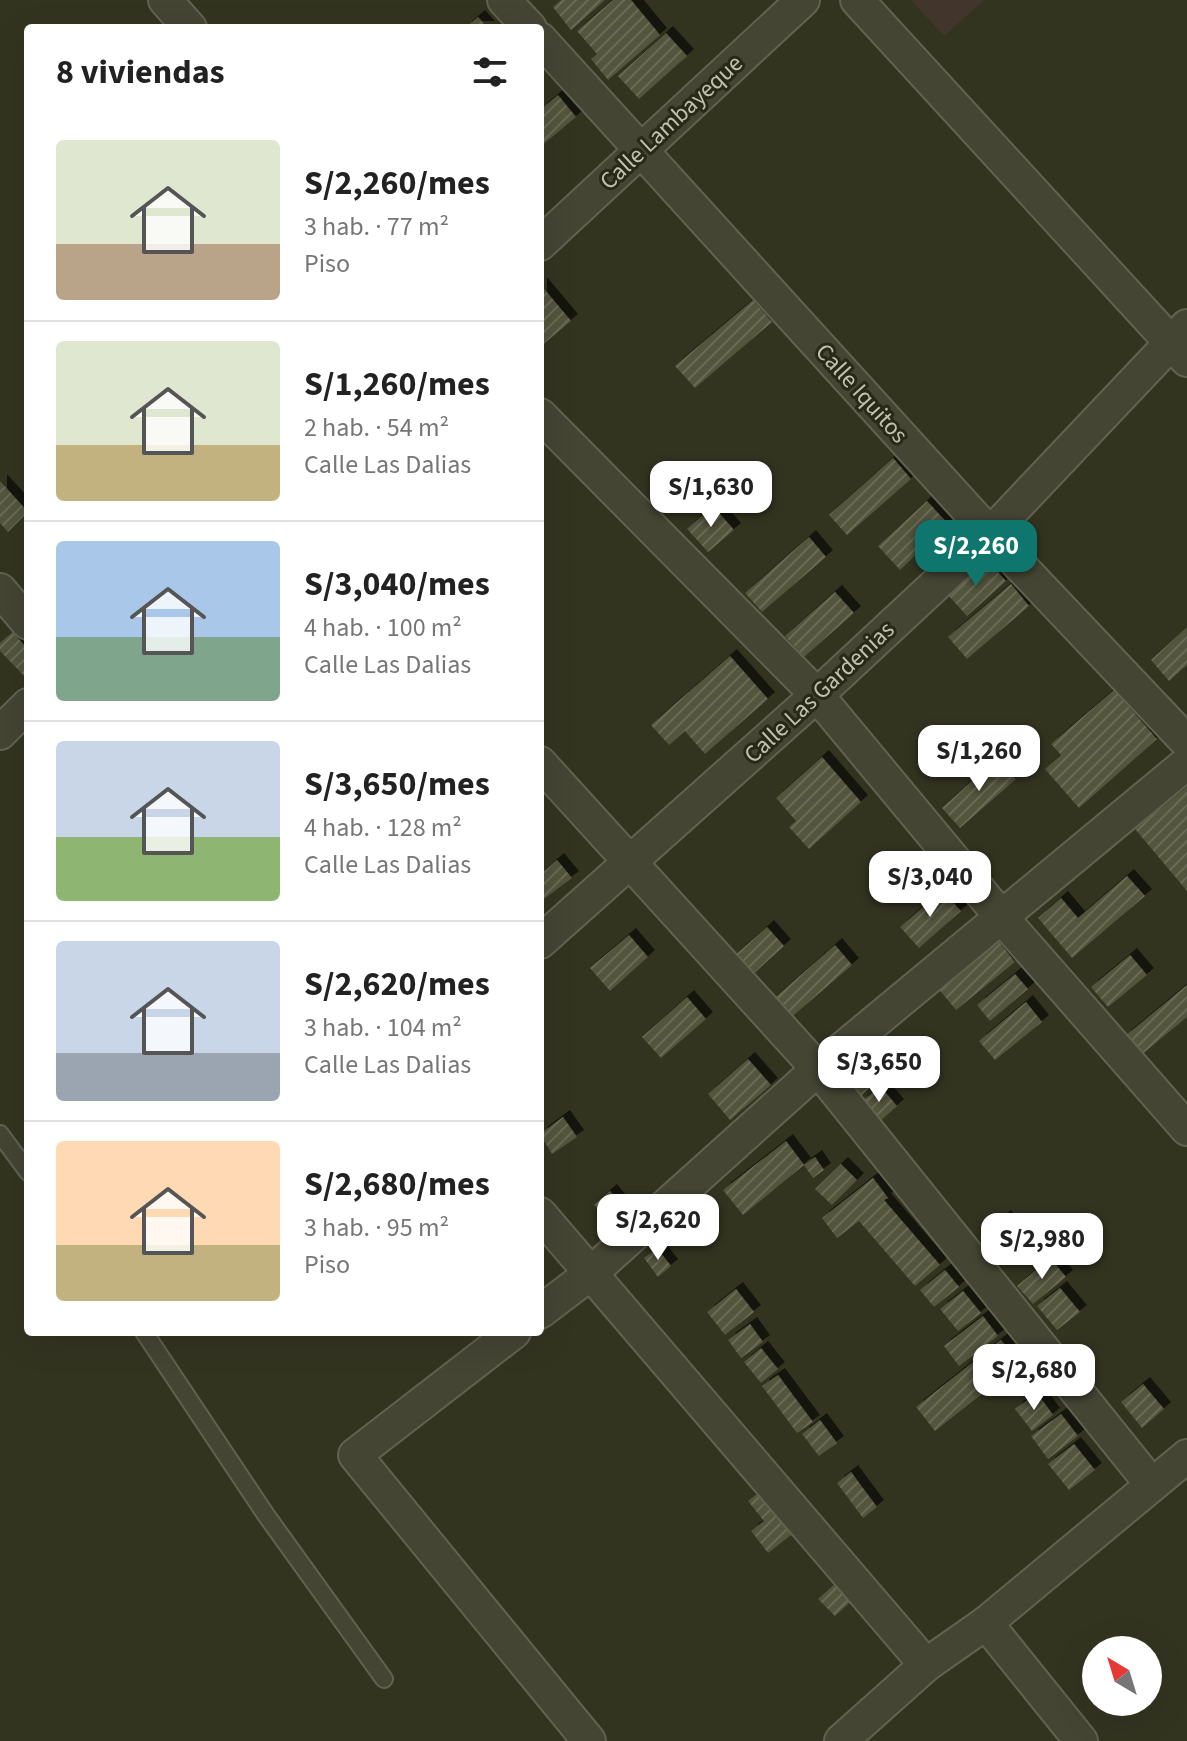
<!DOCTYPE html>
<html lang="es">
<meta charset="utf-8">
<style>
body{margin:0;font-family:"Source Sans 3",sans-serif;background:#f2f2f2;color:#222;height:100vh;display:flex;flex-direction:column;font-size:30px;white-space:nowrap}
*{box-sizing:border-box;margin:0}
p{font-size:26px;color:#767676}
.icon{flex:none;width:44px;height:44px;fill:none;stroke:currentColor;stroke-width:2;stroke-linecap:round;stroke-linejoin:round}
.map{position:relative;flex:1;overflow:hidden}
.panel{position:absolute;left:24px;top:24px;width:520px;height:1312px;display:flex;flex-direction:column;background:#fff;border-radius:8px;box-shadow:0 8px 32px #0002}
.panel>*{flex:none}
.needle{width:52px;rotate:322deg}
.tools{position:absolute;left:1082px;top:1636px;display:grid;gap:16px}
.tools a{display:grid;place-items:center;width:80px;height:80px;border-radius:50%;background:#fff;box-shadow:0 8px 32px #0002;font-size:40px}
.price{position:absolute;translate:-50% -68px;padding:0 18px;border-radius:16px;background:#fff;color:#222;font-size:26px;line-height:52px;filter:drop-shadow(0 2px 4px #0008)}
.price::after{content:'';position:absolute;left:50%;top:48px;width:24px;height:18px;margin-left:-12px;background:inherit;clip-path:polygon(0 0,100% 0,50% 100%)}
.price.active{background:#0f766e;color:#fff}
ul{padding:0;list-style:none}
li{display:flex;align-items:center;gap:24px;height:200px;padding:0 32px}
li+li{border-top:2px solid #e0e0e0}
li span{display:grid;place-items:center;flex:none;width:224px;height:160px;border-radius:8px;color:#555}
li>.icon{margin-inline-start:auto}
span .icon{width:96px;height:96px;fill:#fffc;stroke-width:1}
li b{font-size:34px}
h2{display:flex;justify-content:space-between;align-items:center;height:96px;padding:0 32px;font-size:34px}
.map>svg:first-child{display:block}
.park{fill:#42352c}
.building{fill:url(#building-hatch);filter:url(#shadow)}
.lines{fill:none;stroke-linecap:round;stroke-linejoin:round}
.lane-casing{stroke:#616350;stroke-width:20}
.street-casing{stroke:#616350;stroke-width:36}
.lane{stroke:#444533;stroke-width:16}
.street{stroke:#444533;stroke-width:32}
.labels{text-anchor:middle;stroke-width:6;stroke-linejoin:round;paint-order:stroke}
.street-label{font-size:24px;fill:#c0c2ad;stroke:#282918}
</style>
<div class="map">
<svg width="1187" height="1741" viewBox="0 0 1187 1741">
<defs>
<pattern id="building-hatch" width="6" height="6" patternUnits="userSpaceOnUse" patternTransform="scale(2)"><rect width="6" height="6" fill="#52543c"/><path d="M-1 1l2-2M0 6l6-6M5 7l2-2" fill="none" stroke="#696b56"/></pattern>
<filter id="shadow"><feDropShadow dx="7" dy="-7" stdDeviation="0" flood-color="#0009"/></filter>
</defs>
<rect width="100%" height="100%" fill="#333420"/>
<path class="park" d="M911,0H984L944,36Z"/>
<g class="building">
<path d="M561,0H605L571,30L553,7Z"/>
<path d="M613,0H631L660,35L608,80L591,59L597,54L577,31Z"/>
<path d="M478,17L488,28H465Z"/>
<path d="M666,33L687,56L639,99L618,76Z"/>
<path d="M558,95L576,117L540,147V110Z"/>
<path d="M540,284L571,321L540,347Z"/>
<path d="M753,300L772,322L695,388L675,366Z"/>
<path d="M893,458L911,479L847,535L829,515Z"/>
<path d="M0,481L28,512L8,532L0,523Z"/>
<path d="M927,501L948,524L900,570L878,546Z"/>
<path d="M713,506L734,530L708,552L687,529Z"/>
<path d="M809,537L826,557L762,612L745,593Z"/>
<path d="M986,559L1006,581L967,616L947,594Z"/>
<path d="M1011,584L1029,606L967,659L948,637Z"/>
<path d="M835,592L854,613L804,657L785,636Z"/>
<path d="M1187,627V665L1169,681L1151,660Z"/>
<path d="M12,632L28,649V674L25,677L0,651V643Z"/>
<path d="M730,656L768,699L705,754L685,731L669,745L651,725Z"/>
<path d="M1114,690L1157,739L1079,808L1045,769L1061,755L1051,744Z"/>
<path d="M822,757L861,802L809,849L789,827L796,821L776,798Z"/>
<path d="M998,758L1016,779L960,828L942,808Z"/>
<path d="M1187,787V891L1135,829Z"/>
<path d="M557,860L572,878L540,902V875Z"/>
<path d="M1127,876L1145,896L1072,958L1038,918L1061,898L1078,918Z"/>
<path d="M942,891L961,911L919,948L900,927Z"/>
<path d="M767,927L784,946L750,977L733,957Z"/>
<path d="M629,935L648,957L610,991L590,968Z"/>
<path d="M996,938L1015,962L956,1010L937,987Z"/>
<path d="M835,945L852,965L787,1021L770,1002Z"/>
<path d="M1130,955L1147,975L1108,1007L1091,987Z"/>
<path d="M1015,974L1028,989L990,1021L977,1005Z"/>
<path d="M1187,985V1017L1140,1056L1124,1037Z"/>
<path d="M687,997L706,1019L661,1058L642,1037Z"/>
<path d="M1026,1002L1042,1022L995,1060L979,1041Z"/>
<path d="M748,1059L771,1085L730,1120L708,1094Z"/>
<path d="M863,1059L880,1079L856,1100L839,1080Z"/>
<path d="M880,1086L897,1106L878,1123L860,1103Z"/>
<path d="M563,1117L577,1137L552,1154L540,1134Z"/>
<path d="M786,1141L804,1165L815,1157L824,1170L813,1178L804,1165L743,1215L723,1190Z"/>
<path d="M841,1164L857,1180L832,1205L815,1189Z"/>
<path d="M873,1178L888,1198L884,1200L940,1265L915,1286L859,1221L837,1238L822,1218Z"/>
<path d="M610,1191L629,1214L614,1227L594,1205Z"/>
<path d="M1004,1217L1022,1238L999,1258L980,1237Z"/>
<path d="M657,1248L671,1266L658,1277L644,1258Z"/>
<path d="M1050,1258L1066,1277L1033,1304L1017,1286Z"/>
<path d="M945,1270L959,1287L934,1307L920,1290Z"/>
<path d="M1060,1288L1080,1312L1057,1330L1037,1306Z"/>
<path d="M736,1289L754,1312L725,1335L707,1312Z"/>
<path d="M963,1291L981,1313L958,1331L940,1309Z"/>
<path d="M983,1316L998,1336L959,1366L944,1346Z"/>
<path d="M750,1324L763,1342L741,1358L728,1340Z"/>
<path d="M1001,1340L1020,1364L935,1431L916,1407Z"/>
<path d="M761,1348L778,1369L761,1383L744,1362Z"/>
<path d="M778,1375L813,1422L797,1433L762,1386Z"/>
<path d="M1143,1384L1164,1409L1142,1428L1121,1402Z"/>
<path d="M1037,1393L1053,1415L1032,1431L1015,1409Z"/>
<path d="M1061,1414L1078,1436L1048,1459L1031,1436Z"/>
<path d="M820,1420L837,1443L819,1456L802,1434Z"/>
<path d="M1074,1444L1095,1470L1069,1490L1048,1464Z"/>
<path d="M851,1472L877,1507L863,1518L837,1483Z"/>
<path d="M762,1490L795,1532L768,1553L751,1531L764,1521L748,1501Z"/>
<path d="M840,1579L856,1597L835,1616L818,1599Z"/>
</g>
<g class="lines">
<defs>
<g id="lane">
<path d="M0,1134L28,1172"/>
<path d="M144,1332L266,1515L384,1679"/>
</g>
<g id="street">
<path d="M165,0L190,28"/>
<path d="M504,0L530,28"/>
<path d="M857,0L1187,360"/>
<path d="M540,39L990,534L1187,742"/>
<path d="M540,244L803,0"/>
<path d="M540,415L817,695L1003,919L1187,1129"/>
<path d="M0,590L28,623"/>
<path d="M0,733L28,705"/>
<path d="M540,763L818,1069L1152,1485"/>
<path d="M540,942L817,695L990,534L1187,326"/>
<path d="M540,1214L926,1665"/>
<path d="M540,1312L590,1274L818,1069L1187,763"/>
<path d="M514,1332L355,1455L589,1741"/>
<path d="M986,1623L1081,1741"/>
<path d="M841,1741L926,1665L986,1623L1187,1456"/>
</g>
</defs>
<use href="#lane" class="lane-casing"/>
<use href="#street" class="street-casing"/>
<use href="#lane" class="lane"/>
<use href="#street" class="street"/>
</g>
<g class="labels">
<g class="street-label">
<text transform="translate(671 122) rotate(-43)" y="8">Calle Lambayeque</text>
<text transform="translate(862 393) rotate(48)" y="8">Calle Iquitos</text>
<text transform="translate(819 692) rotate(-43)" y="8">Calle Las Gardenias</text>
</g>
</g>
</svg>
<div class="tools">
<a><svg class="needle" viewBox="-14 -14 28 28"><path d="M0-13l5 13h-10z" fill="#e53935"/><path d="M0 13l5-13h-10z" fill="#767676"/></svg></a>
</div>
<b class="price" style="left:711px;top:529px">S/1,630</b>
<b class="price active" style="left:976px;top:588px">S/2,260</b>
<b class="price" style="left:979px;top:793px">S/1,260</b>
<b class="price" style="left:930px;top:919px">S/3,040</b>
<b class="price" style="left:879px;top:1104px">S/3,650</b>
<b class="price" style="left:658px;top:1262px">S/2,620</b>
<b class="price" style="left:1042px;top:1281px">S/2,980</b>
<b class="price" style="left:1034px;top:1412px">S/2,680</b>
<section class="panel">
<h2>8 viviendas<svg class="icon" aria-label="filters" viewBox="0 0 24 24"><path d="M4 7h16M4 17h16"/><circle cx="9" cy="7" r="2"/><circle cx="15" cy="17" r="2"/></svg></h2>
<ul>
<li><span style="background:linear-gradient(#dfe7d0 65%,#b9a48a 0)"><svg class="icon" aria-label="home" viewBox="0 0 24 24"><path d="M3 11l9-7 9 7M6 9v11h12V9"/></svg></span><div><b>S/2,260/mes</b><p>3 hab. · 77 m²</p><p>Piso</p></div></li>
<li><span style="background:linear-gradient(#dfe7d0 65%,#c2b280 0)"><svg class="icon" aria-label="home" viewBox="0 0 24 24"><path d="M3 11l9-7 9 7M6 9v11h12V9"/></svg></span><div><b>S/1,260/mes</b><p>2 hab. · 54 m²</p><p>Calle Las Dalias</p></div></li>
<li><span style="background:linear-gradient(#a9c7e8 60%,#7fa58c 0)"><svg class="icon" aria-label="home" viewBox="0 0 24 24"><path d="M3 11l9-7 9 7M6 9v11h12V9"/></svg></span><div><b>S/3,040/mes</b><p>4 hab. · 100 m²</p><p>Calle Las Dalias</p></div></li>
<li><span style="background:linear-gradient(#c9d6e8 60%,#8fb573 0)"><svg class="icon" aria-label="home" viewBox="0 0 24 24"><path d="M3 11l9-7 9 7M6 9v11h12V9"/></svg></span><div><b>S/3,650/mes</b><p>4 hab. · 128 m²</p><p>Calle Las Dalias</p></div></li>
<li><span style="background:linear-gradient(#c9d6e8 70%,#9aa5b1 0)"><svg class="icon" aria-label="home" viewBox="0 0 24 24"><path d="M3 11l9-7 9 7M6 9v11h12V9"/></svg></span><div><b>S/2,620/mes</b><p>3 hab. · 104 m²</p><p>Calle Las Dalias</p></div></li>
<li><span style="background:linear-gradient(#ffd9b3 65%,#c2b280 0)"><svg class="icon" aria-label="home" viewBox="0 0 24 24"><path d="M3 11l9-7 9 7M6 9v11h12V9"/></svg></span><div><b>S/2,680/mes</b><p>3 hab. · 95 m²</p><p>Piso</p></div></li>
</ul>
</section>
</div>
